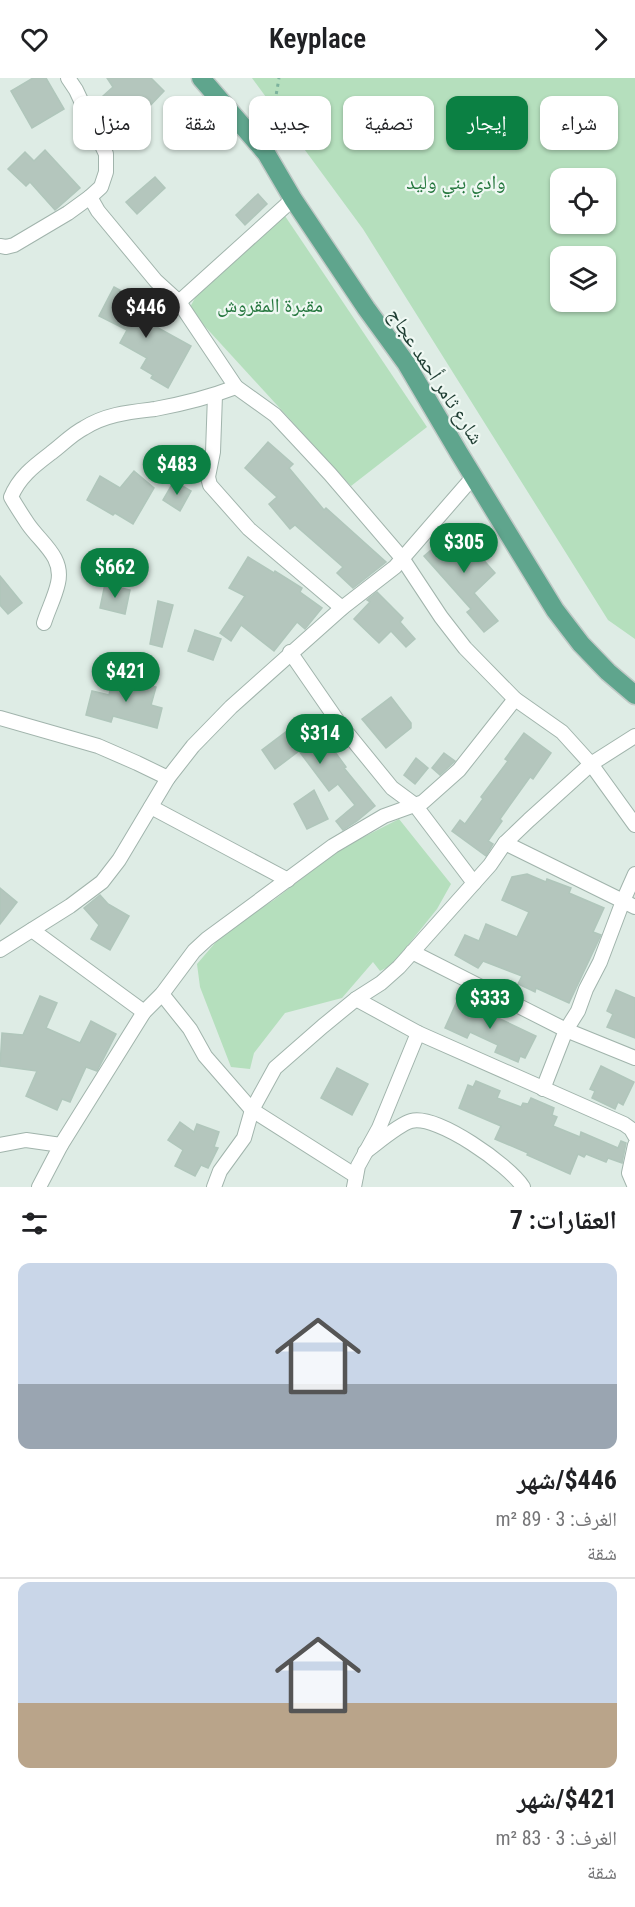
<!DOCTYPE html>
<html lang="ar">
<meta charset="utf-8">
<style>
body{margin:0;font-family:"Roboto Condensed","Noto Naskh Arabic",sans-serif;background:#f6f6f6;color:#202124;direction:rtl;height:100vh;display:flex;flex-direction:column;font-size:22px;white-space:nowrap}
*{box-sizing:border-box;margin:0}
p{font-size:20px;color:#757577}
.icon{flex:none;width:33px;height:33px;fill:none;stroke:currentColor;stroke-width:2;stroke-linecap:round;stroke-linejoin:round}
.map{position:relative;height:1109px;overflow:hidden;direction:ltr}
.sheet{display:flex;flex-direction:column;background:#fff;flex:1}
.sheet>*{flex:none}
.top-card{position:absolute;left:18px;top:18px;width:600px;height:54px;direction:rtl;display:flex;gap:12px}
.fabs{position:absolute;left:550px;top:90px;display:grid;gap:12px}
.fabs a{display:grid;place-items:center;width:66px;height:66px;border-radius:12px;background:#fff;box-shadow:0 2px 4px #0004;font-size:30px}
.price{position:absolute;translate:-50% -51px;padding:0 14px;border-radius:21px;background:#0b8043;color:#fff;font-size:20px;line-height:39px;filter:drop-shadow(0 2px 3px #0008)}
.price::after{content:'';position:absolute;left:50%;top:36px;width:18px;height:14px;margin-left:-9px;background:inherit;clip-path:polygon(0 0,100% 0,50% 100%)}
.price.on{background:#222;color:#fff}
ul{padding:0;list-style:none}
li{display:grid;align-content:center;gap:12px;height:318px;padding:0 18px}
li+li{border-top:2px solid #e0e0e0}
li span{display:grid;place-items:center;height:186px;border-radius:12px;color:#555}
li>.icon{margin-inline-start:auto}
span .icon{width:108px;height:108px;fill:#fffc;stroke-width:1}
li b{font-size:26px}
h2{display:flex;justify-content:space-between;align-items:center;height:72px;padding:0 18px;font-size:26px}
.tag{padding:0 21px;border-radius:12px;background:#fff;box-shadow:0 2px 4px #0004;font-size:21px;line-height:54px}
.tag.on{background:#0b8043;color:#fff}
header{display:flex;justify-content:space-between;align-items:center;height:78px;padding:0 18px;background:#fff;font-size:27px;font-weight:600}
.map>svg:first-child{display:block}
.green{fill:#b5dfbd;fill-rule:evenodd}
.building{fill:#b4c6bd;stroke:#b0c6bb;stroke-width:1.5}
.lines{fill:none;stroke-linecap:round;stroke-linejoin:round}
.minor-casing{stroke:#a1b4ac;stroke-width:16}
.primary-casing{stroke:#c0c9c6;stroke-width:21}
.path{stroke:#7cb29d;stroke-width:3;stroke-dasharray:3 4.5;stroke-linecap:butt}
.minor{stroke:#fff;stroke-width:14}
.primary{stroke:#5fa58d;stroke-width:18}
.labels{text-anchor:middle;stroke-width:4.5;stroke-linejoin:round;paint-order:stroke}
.park-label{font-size:20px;fill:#25773e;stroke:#eff8f3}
.street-label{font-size:20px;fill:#1e3d32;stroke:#eff8f3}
</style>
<header><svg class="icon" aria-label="forward" viewBox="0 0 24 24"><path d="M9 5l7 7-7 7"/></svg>Keyplace<svg class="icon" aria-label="heart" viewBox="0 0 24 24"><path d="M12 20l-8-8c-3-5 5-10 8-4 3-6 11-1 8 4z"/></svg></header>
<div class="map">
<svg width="635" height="1109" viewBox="0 0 635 1109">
<rect width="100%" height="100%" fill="#deece5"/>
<g class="green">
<path d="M252,0H635V561L608,542L363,151ZM606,100V146H561V100ZM606,178V224H561V178Z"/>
<path d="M283,135L427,349L351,408L189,231L206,200Z"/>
<path d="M399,741L451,806L437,831L392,887L380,893L373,884L342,920L285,935L254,975L250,991L231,989L200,909L197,886L227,851L274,822L340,771Z"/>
</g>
<g class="building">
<path d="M33,0H46L64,31L32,50L11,13Z"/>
<path d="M107,0H151L164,13L128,51L114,36L118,33L103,18L113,9Z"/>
<path d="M45,72L80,110L55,132L30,104L26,108L8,91L25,74L34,83Z"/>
<path d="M155,99L165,110L137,136L126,124Z"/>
<path d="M258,116L267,126L245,147L236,137Z"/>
<path d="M114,209L138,222L131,235L191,268L168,310L151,300L153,297L141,290L147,280L120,265L127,252L99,238Z"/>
<path d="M268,364L293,386L289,390L324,432L326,430L386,484L353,510L337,495L343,489L295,447L290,451L269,426L277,419L245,390Z"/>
<path d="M134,393L154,410L133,446L115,435L113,437L87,422L100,398L120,410Z"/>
<path d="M174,403L191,413L180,433L163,422Z"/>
<path d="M456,451L495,495L474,515L498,543L484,554L467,534L471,531L424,478Z"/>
<path d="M248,479L274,495L275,493L302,510L300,514L322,530L305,551L297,544L274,573L241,547L231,563L220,555L245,518L229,510Z"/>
<path d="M0,498L22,525L8,536L0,527Z"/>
<path d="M105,506L130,512L125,536L100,530Z"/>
<path d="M377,514L403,540L400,544L415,561L406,569L391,553L379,565L354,541L370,524L367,522Z"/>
<path d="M158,523L173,527L162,569L150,566Z"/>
<path d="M195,552L221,561L213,582L188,573Z"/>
<path d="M113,599L156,609L151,627L162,630L157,650L113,638L111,644L86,637L92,613L109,617Z"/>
<path d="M391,619L411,645V650L386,670L362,641Z"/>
<path d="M308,637L346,689L344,690L375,728L357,743L343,752L336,743L355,727L338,706L329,713L299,673L275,691L262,672Z"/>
<path d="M524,655L551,675L533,701L530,699L500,741L502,743L488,763L493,766L486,778L452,753L460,742L465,746L483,721L481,719L508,683L505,681Z"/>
<path d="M444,675L455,683L440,697L432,690Z"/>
<path d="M416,680L428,690L415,706L404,697Z"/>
<path d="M314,712L328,741L307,751L294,726Z"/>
<path d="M527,796L546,804L547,801L571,810L569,815L604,830L593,854L601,857L569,925L536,910L535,914L518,906L522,898L483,883L478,890L455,877L465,857L479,863L486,846L517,859L529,834L502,822L512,799Z"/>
<path d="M0,810L17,824L0,846Z"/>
<path d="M100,817L108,826L129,838L110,872L91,861L99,847L84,830Z"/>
<path d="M616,912L635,920V960L607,949L613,936L607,933Z"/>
<path d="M40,918L57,925L46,950L80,965L91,943L116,956L97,993L86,989L70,1024L62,1021L57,1032L26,1018L37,993L0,988L2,955L23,957Z"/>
<path d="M458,921L536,958L525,980L520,978L518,984L495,974L498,967L470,954L467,960L445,950Z"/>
<path d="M601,988L634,1004L623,1027L618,1024L615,1031L592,1020L595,1013L590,1011Z"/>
<path d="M337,990L368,1006L352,1037L321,1020Z"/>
<path d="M476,1003L500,1013L497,1020L521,1029L523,1025L528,1026L531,1020L554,1030L552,1037L557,1039L553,1048L580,1059L581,1054L618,1070L621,1063L626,1065L622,1085L608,1080L606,1084L586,1076L584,1079L578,1076L570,1096L527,1077L528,1075L495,1061L501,1048L459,1030L468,1007L473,1009Z"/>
<path d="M180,1044L194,1054L197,1046L219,1054L214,1069L218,1070L208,1090L201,1087L195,1098L175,1088L183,1072L168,1062Z"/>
</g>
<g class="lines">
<defs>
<g id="minor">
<path d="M68,0L76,12L106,76V94L101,109L90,119L98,133L156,203L179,224L236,309L275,337L330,396L402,480L441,539L465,570L515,621L562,654L591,686L635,747"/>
<path d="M0,168L6,169L14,167L68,135L90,119"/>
<path d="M179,224L293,121"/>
<path d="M215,317L213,374L208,399L210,407L249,451L342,530"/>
<path d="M44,545C48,532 55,519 58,505C64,479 41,465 28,446C22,437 16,428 11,419C19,399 34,388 51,375C62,367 72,356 84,350C106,336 130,334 155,331C182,326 210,319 236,309"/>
<path d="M290,574L339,645L392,710L415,727L474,805"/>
<path d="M0,640L98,668L137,685L168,700L193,668L231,629L342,530L395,489L474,398"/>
<path d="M151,729L288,802"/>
<path d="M505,765L635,829"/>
<path d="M32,852L144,934"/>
<path d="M0,872L70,828L102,804L119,782L168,700"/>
<path d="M412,874L566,952L635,980"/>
<path d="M162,916L190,951L205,978L252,1032L356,1098"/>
<path d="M356,921L418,955L624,1046L631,1051L635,1058"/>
<path d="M543,1011L566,952L578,933L586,911L600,884L623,823L635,796"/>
<path d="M0,1067L26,1062L61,1067"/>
<path d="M635,1067L629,1095L635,1109"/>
<path d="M365,1074C375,1067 399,1046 411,1043C437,1036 509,1087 523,1109"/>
<path d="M39,1109L61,1067L144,934L162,916L194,873L207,861L333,768L384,738L423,724L459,692L515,621"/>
<path d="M214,1109L220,1093L244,1060L252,1032L275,990L323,948L356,921L381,905L399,889L490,787L505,765L529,742L591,686L635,658"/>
<path d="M354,1109L358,1088L379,1050L418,955"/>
</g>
<path id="primary" d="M201,0L266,75L293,121L366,230L406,285L459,375L555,532L581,566L608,594L635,617"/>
</defs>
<use href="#minor" class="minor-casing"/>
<use href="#primary" class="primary-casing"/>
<path class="path" d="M270,53L279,0"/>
<use href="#minor" class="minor"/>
<use href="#primary" class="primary"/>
</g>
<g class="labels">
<g class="park-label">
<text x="456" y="111">وادي بني وليد</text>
<text x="270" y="234">مقبرة المقروش</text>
</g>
<g class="street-label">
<text transform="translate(436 298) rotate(57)" y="7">شارع ثامر أحمد عجاج</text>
</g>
</g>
</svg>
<div class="fabs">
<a><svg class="icon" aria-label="locate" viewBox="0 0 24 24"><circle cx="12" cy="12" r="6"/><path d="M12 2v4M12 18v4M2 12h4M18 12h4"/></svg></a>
<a><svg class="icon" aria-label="layers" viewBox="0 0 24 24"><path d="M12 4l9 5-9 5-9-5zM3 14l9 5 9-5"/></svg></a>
</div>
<b class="price on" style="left:146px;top:261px">$446</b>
<b class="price" style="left:177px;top:418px">$483</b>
<b class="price" style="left:464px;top:496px">$305</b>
<b class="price" style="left:115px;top:521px">$662</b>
<b class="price" style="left:126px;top:625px">$421</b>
<b class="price" style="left:320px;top:687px">$314</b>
<b class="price" style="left:490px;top:952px">$333</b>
<div class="top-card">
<a class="tag">شراء</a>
<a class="tag on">إيجار</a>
<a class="tag">تصفية</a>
<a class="tag">جديد</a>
<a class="tag">شقة</a>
<a class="tag">منزل</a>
</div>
</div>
<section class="sheet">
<h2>العقارات: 7<svg class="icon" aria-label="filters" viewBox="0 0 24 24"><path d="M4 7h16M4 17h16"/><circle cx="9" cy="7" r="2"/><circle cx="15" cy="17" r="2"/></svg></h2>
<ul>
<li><span style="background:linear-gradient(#c9d6e8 65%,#9aa5b1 0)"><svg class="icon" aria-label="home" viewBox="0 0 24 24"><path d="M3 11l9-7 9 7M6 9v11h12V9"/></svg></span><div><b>$446/شهر</b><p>الغرف: 3 · 89 m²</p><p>شقة</p></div></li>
<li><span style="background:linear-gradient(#c9d6e8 65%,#b9a48a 0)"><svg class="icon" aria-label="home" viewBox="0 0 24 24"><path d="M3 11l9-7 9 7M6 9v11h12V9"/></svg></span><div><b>$421/شهر</b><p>الغرف: 3 · 83 m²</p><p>شقة</p></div></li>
</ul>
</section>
